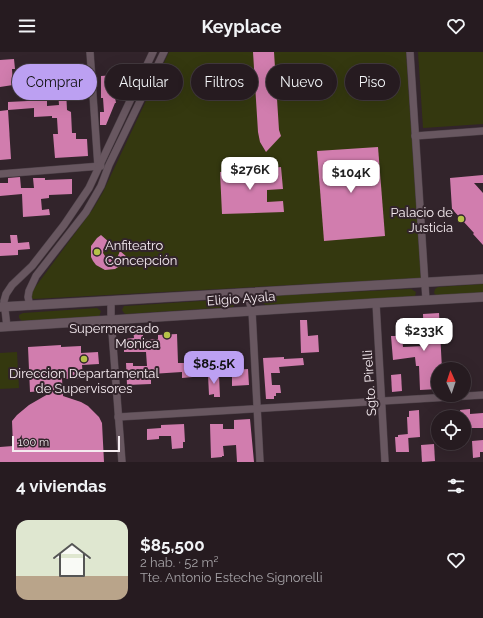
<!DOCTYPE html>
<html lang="es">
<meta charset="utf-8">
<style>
body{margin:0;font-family:Raleway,sans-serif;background:#2e2429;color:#f1f3f6;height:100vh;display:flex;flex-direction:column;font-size:15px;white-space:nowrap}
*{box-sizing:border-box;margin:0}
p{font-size:13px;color:#a4a1a5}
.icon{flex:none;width:22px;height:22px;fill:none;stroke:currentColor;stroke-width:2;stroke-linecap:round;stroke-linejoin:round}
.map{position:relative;height:410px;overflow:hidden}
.drawer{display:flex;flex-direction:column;background:#261b20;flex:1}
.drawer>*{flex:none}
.hud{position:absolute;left:12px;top:12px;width:459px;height:36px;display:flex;gap:8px}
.needle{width:26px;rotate:357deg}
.buttons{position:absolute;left:431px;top:310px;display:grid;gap:8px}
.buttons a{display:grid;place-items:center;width:40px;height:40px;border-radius:50%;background:#261b20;box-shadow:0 4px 16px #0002,0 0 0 1px #42393e;font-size:20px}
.scale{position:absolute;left:12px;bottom:10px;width:108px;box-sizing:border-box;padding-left:4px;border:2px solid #f5ebf0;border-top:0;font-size:11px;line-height:14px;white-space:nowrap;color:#f5ebf0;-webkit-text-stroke:3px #32242b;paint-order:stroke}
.price{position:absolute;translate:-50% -34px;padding:0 9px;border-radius:8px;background:#fff;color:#222;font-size:13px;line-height:26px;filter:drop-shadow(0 1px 2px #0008)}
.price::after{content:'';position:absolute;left:50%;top:24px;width:12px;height:9px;margin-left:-6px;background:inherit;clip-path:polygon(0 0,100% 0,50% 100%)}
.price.current{background:#bca0f2;color:#111}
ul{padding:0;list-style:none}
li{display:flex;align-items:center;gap:12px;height:100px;padding:0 16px}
li span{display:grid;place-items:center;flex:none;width:112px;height:80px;border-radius:12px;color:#555}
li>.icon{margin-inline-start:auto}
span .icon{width:48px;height:48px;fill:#fffc;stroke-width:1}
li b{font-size:17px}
h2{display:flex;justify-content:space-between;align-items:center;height:48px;padding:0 16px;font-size:17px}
.pill{padding:0 14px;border-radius:18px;background:#261b20;box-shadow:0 4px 16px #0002,0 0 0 1px #42393e;font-size:14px;line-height:36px}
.pill.current{background:#bca0f2;color:#111}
header{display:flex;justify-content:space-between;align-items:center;height:52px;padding:0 16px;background:#261b20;font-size:18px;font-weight:700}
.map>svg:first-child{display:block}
.green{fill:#34380f}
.building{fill:#d17dae}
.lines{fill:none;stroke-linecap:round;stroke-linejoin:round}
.minor-casing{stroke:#4e4249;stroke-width:8}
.tertiary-casing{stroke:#4e4249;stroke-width:10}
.minor{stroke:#685760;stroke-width:7}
.tertiary{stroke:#685760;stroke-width:9}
.poi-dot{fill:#b5c249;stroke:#32242b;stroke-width:1.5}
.labels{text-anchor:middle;stroke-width:4;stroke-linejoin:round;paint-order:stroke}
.poi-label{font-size:13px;fill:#f5ebf0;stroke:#32242b;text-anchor:end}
.street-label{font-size:13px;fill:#f5ebf0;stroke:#32242b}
</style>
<header><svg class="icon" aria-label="menu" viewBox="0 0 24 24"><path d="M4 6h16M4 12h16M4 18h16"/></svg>Keyplace<svg class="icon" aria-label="heart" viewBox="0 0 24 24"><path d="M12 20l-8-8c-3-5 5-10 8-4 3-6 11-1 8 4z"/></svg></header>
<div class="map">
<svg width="483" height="410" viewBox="0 0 483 410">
<rect width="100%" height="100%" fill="#32242b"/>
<g class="green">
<path d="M169,0H406L421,226L33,247L31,245V241L36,234L93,157L103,140Z"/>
<path d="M418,0H483V72L423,76Z"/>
<path d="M483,232V241L437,244L434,241L435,237L438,235Z"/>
<path d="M411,237L416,240L415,244L412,246L266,253L261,250L262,246L265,244Z"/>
<path d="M230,247H232L235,251L233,255H231L126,262L124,261L122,258L124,254H126Z"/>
<path d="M97,256L101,259L99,265L22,269L19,266V263L23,261Z"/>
<path d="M17,300L19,336L0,337V301Z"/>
</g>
<g class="building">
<path d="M253,0H274L279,78L281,84L266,100L260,90L258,80Z"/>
<path d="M14,7L15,17H12L13,33L0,35V8Z"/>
<path d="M28,19H38L39,29L29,30Z"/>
<path d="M76,23L77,37L66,38L67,58L71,60L72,81H76V87H87L88,104L55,106L53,82H58L57,66H52V64L34,65V56L8,58V50L47,48V54L59,53L57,24Z"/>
<path d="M115,23L116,37H122L119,45H115L116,51H115L106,73H100V60H104L103,46H101V24Z"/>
<path d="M8,58L11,107L0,108V59Z"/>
<path d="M378,95L385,184L324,189L317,99Z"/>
<path d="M281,115L283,137L267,138V150L283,149L284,160L222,162L220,120Z"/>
<path d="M483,123V131H474L483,141V193L473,182L474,181L452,157L450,126Z"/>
<path d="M20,125L21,136H34L33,126H45V128L72,127V142L49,143V146L41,147L42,158L49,157L50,163L23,165L22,142L0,144V131H8V126Z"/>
<path d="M10,183H17L18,191L29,190L30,197L18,198V203L0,204V191H11Z"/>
<path d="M101,183L109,190L104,196L103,201L105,204L110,207H113L118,204L120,199L127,205L123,212L115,217L105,218L96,213L93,209L91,205V194L97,186Z"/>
<path d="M439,261L442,317H438V337L420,338L419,314H416L415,305L393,308L391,284H402L403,295L424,294L423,262Z"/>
<path d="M300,268H307L308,284L318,283L319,300L301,301Z"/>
<path d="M133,277H143V288L158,287V283L177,282L178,311H193V325L182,326V320L151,322V332L127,333L126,311H133V314H147L146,300H124V287L134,286Z"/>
<path d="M61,293V295L81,294V301L98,300L99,312L82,313L83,326L62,327L63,344L81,350L88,354L99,365L102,371L104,410H0V395L13,394L12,369L17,363L29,353L55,338L30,340L28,295Z"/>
<path d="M284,305V307L303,306L304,313L279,315L280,321H271L272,333H280L281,341H276V344H274V347H266L263,306Z"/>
<path d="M248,317L249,333L232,334V318Z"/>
<path d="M401,322L402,339L392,340L391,323Z"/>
<path d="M208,323H219L220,345H214V342L209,343Z"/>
<path d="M470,357V362L483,361V376H471V373L464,374V365H461L460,358Z"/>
<path d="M419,358L420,385L408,386L407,365H409V359Z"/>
<path d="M250,367L254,410H237L236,393L223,394L224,404H222V405L211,406L210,372H223V377H234V368Z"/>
<path d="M184,372L185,390H183V396L172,397L171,384H159V387L147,388V377L161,376V373Z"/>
<path d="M408,382L409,400H396L395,385H398V383Z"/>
<path d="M483,388V400H480V405L473,406L472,389Z"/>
<path d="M434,392L435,409L422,410L421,393Z"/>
</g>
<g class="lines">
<defs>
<g id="minor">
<path d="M90,0L98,115"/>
<path d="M410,0L426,248"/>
<path d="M415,84L483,79"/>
<path d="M0,122L101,114"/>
<path d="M247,241L252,259L260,410"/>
<path d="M111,249V267L122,410"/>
<path d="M376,251L385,410"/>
<path d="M30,254L28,245L29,239L36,224L86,160L101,134L109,113L164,0"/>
<path d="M7,275L4,249L6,242L12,233L32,214L64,173L89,136L153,0"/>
<path d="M118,365L483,343"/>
</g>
<g id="tertiary">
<path d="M0,255L483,227"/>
<path d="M0,275L376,251L483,245"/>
</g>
</defs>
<use href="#minor" class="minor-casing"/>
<use href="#tertiary" class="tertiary-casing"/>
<use href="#minor" class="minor"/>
<use href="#tertiary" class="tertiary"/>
</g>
<g class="poi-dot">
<circle cx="461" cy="167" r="4"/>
<circle cx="97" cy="200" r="4"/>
<circle cx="167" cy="283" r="4"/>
<circle cx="84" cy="307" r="4"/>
</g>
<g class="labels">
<g class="poi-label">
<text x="453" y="165">Palacio de<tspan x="453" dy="15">Justicia</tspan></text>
<text x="105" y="198" text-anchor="start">Anfiteatro<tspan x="105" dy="15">Concepción</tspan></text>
<text x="159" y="281">Supermercado<tspan x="159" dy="15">Monica</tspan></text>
<text x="84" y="326" text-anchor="middle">Direccion Departamental<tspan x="84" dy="15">de Supervisores</tspan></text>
</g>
<g class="street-label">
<text transform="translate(241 246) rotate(-4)" y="5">Eligio Ayala</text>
<text transform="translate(369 331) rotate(-94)" y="5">Sgto. Pirelli</text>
</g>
</g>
</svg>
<div class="buttons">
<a><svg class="needle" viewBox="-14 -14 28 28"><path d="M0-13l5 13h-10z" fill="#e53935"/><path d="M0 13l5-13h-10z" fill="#a4a1a5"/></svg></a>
<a><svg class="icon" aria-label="locate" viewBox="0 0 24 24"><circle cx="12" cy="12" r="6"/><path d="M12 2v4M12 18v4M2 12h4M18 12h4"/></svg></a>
</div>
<div class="scale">100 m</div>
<b class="price" style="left:250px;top:139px">$276K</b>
<b class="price" style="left:351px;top:142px">$104K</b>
<b class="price" style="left:424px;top:300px">$233K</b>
<b class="price current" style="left:214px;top:333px">$85.5K</b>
<div class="hud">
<a class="pill current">Comprar</a>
<a class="pill">Alquilar</a>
<a class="pill">Filtros</a>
<a class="pill">Nuevo</a>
<a class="pill">Piso</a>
</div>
</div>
<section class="drawer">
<h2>4 viviendas<svg class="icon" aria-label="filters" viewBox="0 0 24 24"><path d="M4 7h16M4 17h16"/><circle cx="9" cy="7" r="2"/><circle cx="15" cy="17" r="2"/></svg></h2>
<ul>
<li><span style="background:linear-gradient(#dfe7d0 70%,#b9a48a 0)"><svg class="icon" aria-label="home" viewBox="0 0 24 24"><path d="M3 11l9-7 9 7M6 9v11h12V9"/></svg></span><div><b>$85,500</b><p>2 hab. · 52 m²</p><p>Tte. Antonio Esteche Signorelli</p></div><svg class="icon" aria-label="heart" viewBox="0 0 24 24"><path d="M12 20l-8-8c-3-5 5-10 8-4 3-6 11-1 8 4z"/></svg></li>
</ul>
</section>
